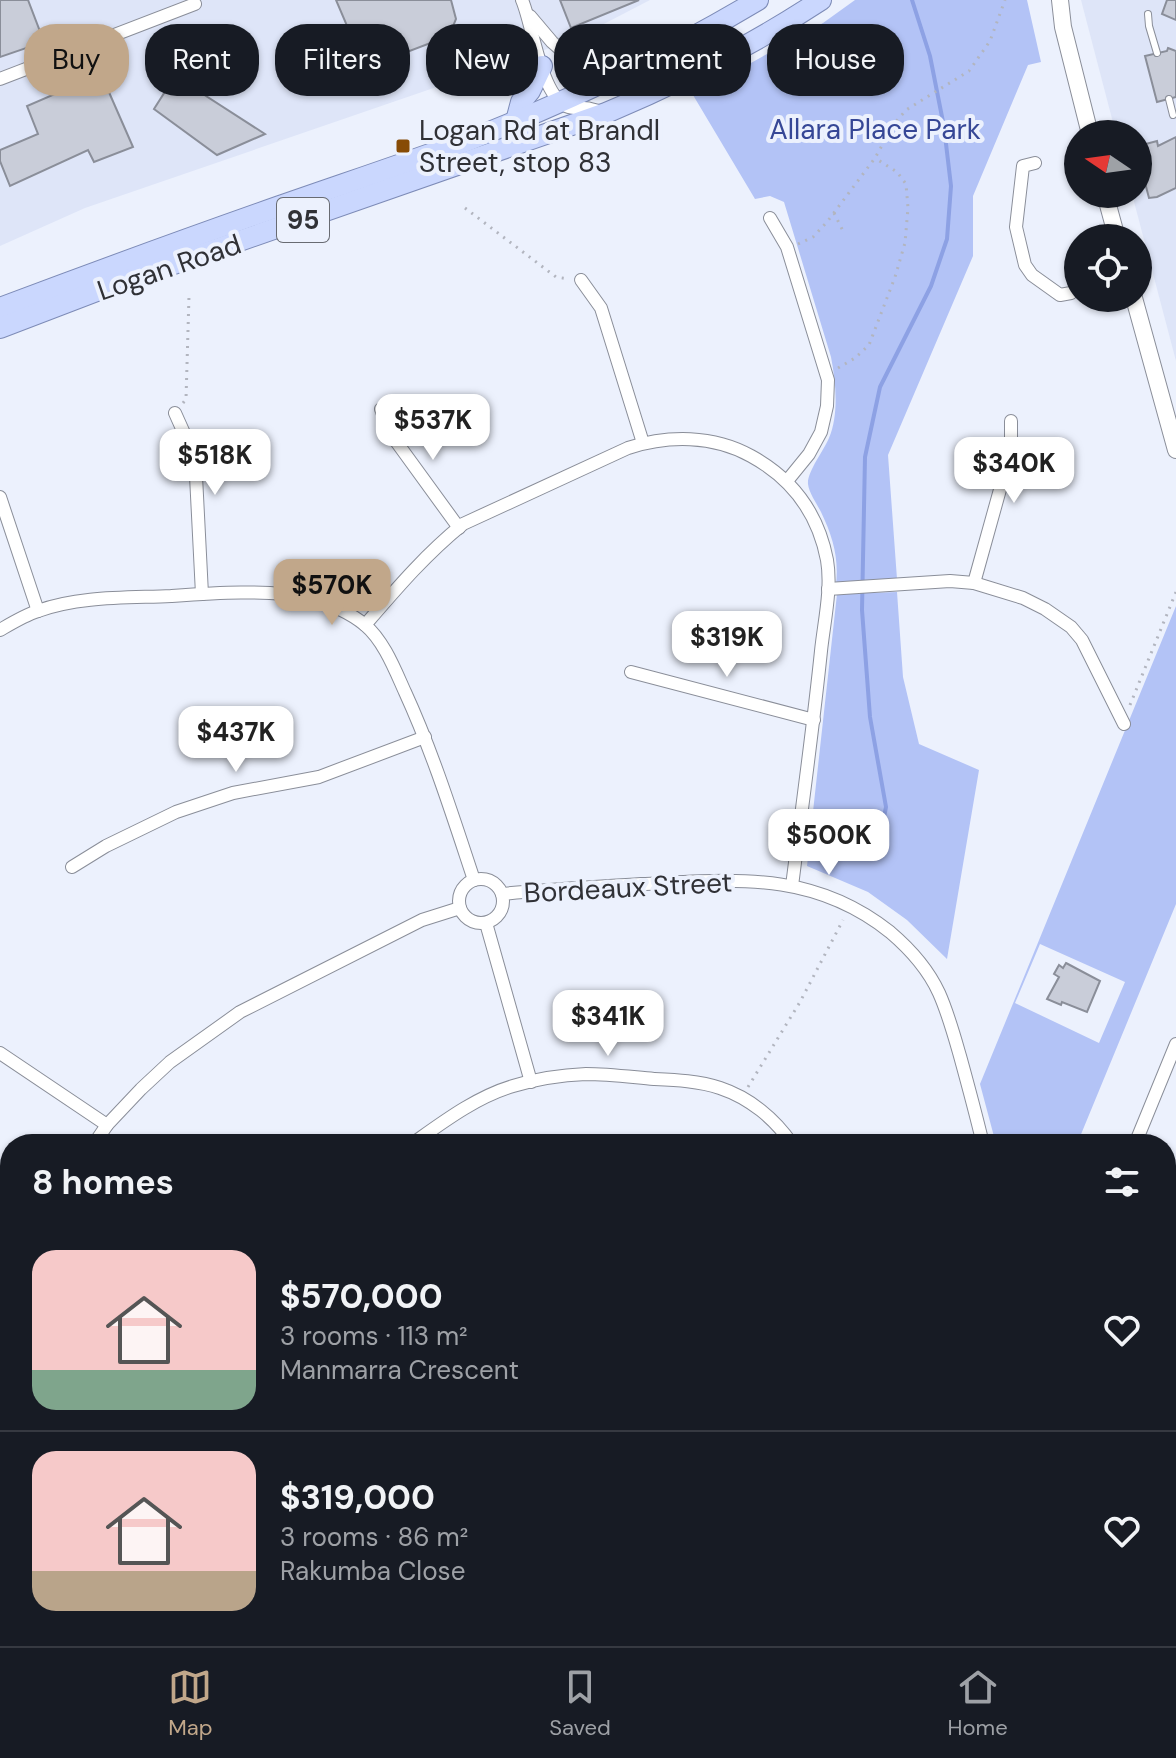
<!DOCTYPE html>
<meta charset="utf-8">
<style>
body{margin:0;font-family:"DM Sans",sans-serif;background:#242831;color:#f1f3f6;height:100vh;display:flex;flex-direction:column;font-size:30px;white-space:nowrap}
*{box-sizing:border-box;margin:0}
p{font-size:26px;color:#9ea1a6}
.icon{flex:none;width:44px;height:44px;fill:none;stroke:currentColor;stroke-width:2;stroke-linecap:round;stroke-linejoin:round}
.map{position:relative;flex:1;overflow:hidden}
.side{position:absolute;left:0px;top:1134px;width:1176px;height:512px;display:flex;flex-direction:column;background:#171b24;border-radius:32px 32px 0 0;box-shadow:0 2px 6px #0004}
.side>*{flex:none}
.banner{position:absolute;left:24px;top:24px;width:1128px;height:72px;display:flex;gap:16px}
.needle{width:52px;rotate:283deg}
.fabs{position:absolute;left:1064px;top:120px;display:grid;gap:16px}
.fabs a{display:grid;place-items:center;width:88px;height:88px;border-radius:50%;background:#171b24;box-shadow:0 2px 6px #0004;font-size:40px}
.price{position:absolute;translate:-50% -68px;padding:0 18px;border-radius:16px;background:#fff;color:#222;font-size:26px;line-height:52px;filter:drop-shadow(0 2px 4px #0008)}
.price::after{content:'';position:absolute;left:50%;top:48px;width:24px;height:18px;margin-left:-12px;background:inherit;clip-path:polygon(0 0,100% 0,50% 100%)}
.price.current{background:#c1a78a;color:#111}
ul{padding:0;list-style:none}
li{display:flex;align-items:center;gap:24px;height:200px;padding:0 32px}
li+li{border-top:2px solid #363941}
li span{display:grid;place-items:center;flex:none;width:224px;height:160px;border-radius:24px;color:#555}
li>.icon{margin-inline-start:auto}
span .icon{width:96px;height:96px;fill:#fffc;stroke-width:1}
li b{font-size:34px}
h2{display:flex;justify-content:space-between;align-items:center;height:96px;padding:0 32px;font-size:34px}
.pill{padding:0 28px;border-radius:32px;background:#171b24;box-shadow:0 2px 6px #0004;font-size:28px;line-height:72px}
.pill.current{background:#c1a78a;color:#111}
.dock{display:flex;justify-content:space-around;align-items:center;height:112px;border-top:2px solid #363941;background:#171b24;font-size:22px;color:#9ea1a6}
.dock a{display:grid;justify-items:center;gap:4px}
.dock .current{color:#c1a78a}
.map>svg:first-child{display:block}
.built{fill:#dee5f8}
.green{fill:#b3c3f6;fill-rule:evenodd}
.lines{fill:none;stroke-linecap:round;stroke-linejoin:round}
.stream{stroke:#8da1e4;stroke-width:4}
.building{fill:#c9cdd9;stroke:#8a8e99;stroke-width:2}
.service-casing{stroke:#8a8e99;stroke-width:8}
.minor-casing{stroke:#8a8e99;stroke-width:14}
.tertiary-casing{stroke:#8a8e99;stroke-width:18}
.primary-casing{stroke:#7d8bb7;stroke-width:22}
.path{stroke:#b2b5bf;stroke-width:3;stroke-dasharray:2 6;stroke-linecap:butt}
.service{stroke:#fff;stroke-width:6}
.minor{stroke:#fff;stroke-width:12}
.tertiary{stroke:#fff;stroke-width:16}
.primary{stroke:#cad7fe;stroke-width:20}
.poi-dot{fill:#874b06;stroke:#ecf1fd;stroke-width:3}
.labels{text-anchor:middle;stroke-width:8;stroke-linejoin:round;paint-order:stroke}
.shield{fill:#ecf1fd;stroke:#686b72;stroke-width:2}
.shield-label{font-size:26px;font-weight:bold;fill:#303136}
.park-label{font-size:28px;fill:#364796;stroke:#ecf1fd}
.poi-label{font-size:28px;fill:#303136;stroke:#ecf1fd;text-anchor:start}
.street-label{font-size:28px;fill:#303136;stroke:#ecf1fd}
</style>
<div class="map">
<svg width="1176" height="1646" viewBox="0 0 1176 1646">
<rect width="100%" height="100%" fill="#ecf1fd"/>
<g class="built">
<path d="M0,0H650L573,40L85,208L0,246Z"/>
<path d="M1081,0H1176V361L1132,194H1138V134H1116Z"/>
</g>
<g class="green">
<path d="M855,0H1027L1041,62L1028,65L973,196V256L888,455L897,579L836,585C839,558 833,537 821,512C817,504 809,493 808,484C807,472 824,450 829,438C839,414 836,383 831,357L784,202L770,196L755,199L693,95L823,23Z"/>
<path d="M897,592L903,677L919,744L979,770L947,959L907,920L868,892L807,866L837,594Z"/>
<path d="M1176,606V904L1077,1144H996L980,1084ZM1040,944L1125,982L1099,1043L1015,1003Z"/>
<path d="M1166,1630L1176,1634V1646H1036L1040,1636H1166Z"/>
</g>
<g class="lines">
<path class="stream" d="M870,859L880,837L886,807L870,717L862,610L865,457L880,387L931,286L947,239L951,186L944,127L930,56L912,0"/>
</g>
<g class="building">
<path d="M0,0H28L44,42L0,57Z"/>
<path d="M336,0H451L456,19L449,36L365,68Z"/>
<path d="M560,0H639L571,28Z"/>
<path d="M1167,0H1176V20L1162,14Z"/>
<path d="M1168,48L1176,51V97L1157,102L1145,56L1167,51Z"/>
<path d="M101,74L133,147L94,162L88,150L10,186L0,161V150L38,134L27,106Z"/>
<path d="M175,76L265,134L217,155L154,109Z"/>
<path d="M1176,137V188L1157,197L1149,198L1138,156V146L1157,141L1158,146Z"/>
<path d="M1066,963L1100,981L1087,1012L1062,1002L1061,1005L1047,999L1059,977L1054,974L1059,965L1063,968Z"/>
</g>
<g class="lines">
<defs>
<g id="service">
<path d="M1148,14L1149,26L1157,53"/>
<path d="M1169,99L1173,115"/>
</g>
<g id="minor">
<path d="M522,0C533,25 540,93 566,106C573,109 577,108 584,108C590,108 597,111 603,112"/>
<path d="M530,16L552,42L568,56L596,63L622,73"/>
<path d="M0,79L195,4"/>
<path d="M1035,163L1023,166L1016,227L1025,265L1032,275L1060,295L1071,293"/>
<path d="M770,218L787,247L828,380L827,406L821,432L809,454L787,481"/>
<path d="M581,280L601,308L643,443"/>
<path d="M381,409L390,433L459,528"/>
<path d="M175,413L188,442L196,476L202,594"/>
<path d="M0,497L38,611"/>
<path d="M974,583L1011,450V421"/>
<path d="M828,589L950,581L974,583L1023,598L1045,609L1071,627L1082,640L1124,724"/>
<path d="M365,625C397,588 425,555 463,524L628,448C668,435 713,435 751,456C793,479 818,513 827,560C832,589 824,622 821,651C813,729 802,807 792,886"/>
<path d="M0,630C12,623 25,615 38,611C79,596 127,598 171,596C213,593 268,589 310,598C328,603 351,613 365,625C384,641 395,670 405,692C433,753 453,817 474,880"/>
<path d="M631,672L814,720"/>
<path d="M72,867L106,846L176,812L233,793L319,777L425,737"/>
<circle cx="481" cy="901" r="22"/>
<path d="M502,894C548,889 595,887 641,884C734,880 812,870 890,932C910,949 928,969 939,993C948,1013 954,1035 960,1056C968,1085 976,1115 983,1144"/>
<path d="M486,923L531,1082"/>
<path d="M0,1053L107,1125"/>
<path d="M94,1144L107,1125L141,1089L170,1062L240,1012L422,920L460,908"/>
<path d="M412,1144C443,1122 476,1097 513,1086C536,1079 562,1075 586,1074C608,1074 631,1077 654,1079C676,1080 699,1081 720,1088C750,1098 775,1119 792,1144"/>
<path d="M1135,1144L1176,1044"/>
<path d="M1166,1321L1176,1322"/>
<path d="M0,1347L10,1322"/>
<path d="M1166,1438L1168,1441"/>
<path d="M0,1470L10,1474"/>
<path d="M245,1636L256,1646"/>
<path d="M624,1636L627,1646"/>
<path d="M69,1646L73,1636"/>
<path d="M835,1646L840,1636"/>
<path d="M1013,1646L1017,1636"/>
</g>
<g id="tertiary">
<path d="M1060,0L1063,27L1090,134"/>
<path d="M1105,194L1117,238"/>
<path d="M1134,298L1176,450"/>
</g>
<g id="primary">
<path d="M516,121L521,102L530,91L542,66"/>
<path d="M0,308C93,273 186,239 280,206C343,184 406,163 469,140C569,101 666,55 758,0"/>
<path d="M0,328L102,289L606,113C682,81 753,45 821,0"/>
</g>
</defs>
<use href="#service" class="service-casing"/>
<use href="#minor" class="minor-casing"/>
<use href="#tertiary" class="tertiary-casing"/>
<use href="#primary" class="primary-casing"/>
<g class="path">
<path d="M465,208L556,277L569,279"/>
<path d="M834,213L844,233"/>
<path d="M798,244L813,237L827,222L875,158L894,124L906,110L969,71L990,41L1005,0"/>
<path d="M838,368L855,358L869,345L895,277L905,243L908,208L906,184L897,172L875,158"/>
<path d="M183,403L186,399L189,296"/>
<path d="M1130,705L1176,592"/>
<path d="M748,1087L800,1002L843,920"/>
<path d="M1041,1636V1646"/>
</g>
<use href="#service" class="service"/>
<use href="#minor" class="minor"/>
<use href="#tertiary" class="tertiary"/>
<use href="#primary" class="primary"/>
</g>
<rect class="poi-dot" x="395" y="138" width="16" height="16" rx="4"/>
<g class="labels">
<rect class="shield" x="277" y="198" width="52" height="44" rx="6"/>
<g class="shield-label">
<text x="303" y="229">95</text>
</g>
<g class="park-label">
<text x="875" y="139">Allara Place Park</text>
</g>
<g class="poi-label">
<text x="419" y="140">Logan Rd at Brandl<tspan x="419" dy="32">Street, stop 83</tspan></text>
</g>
<g class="street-label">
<text transform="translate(169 267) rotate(-19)" y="10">Logan Road</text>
<text transform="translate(628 887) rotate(-3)" y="10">Bordeaux Street</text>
</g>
</g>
</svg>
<div class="fabs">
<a><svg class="needle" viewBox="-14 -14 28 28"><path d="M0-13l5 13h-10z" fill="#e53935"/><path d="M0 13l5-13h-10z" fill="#9ea1a6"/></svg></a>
<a><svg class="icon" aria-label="locate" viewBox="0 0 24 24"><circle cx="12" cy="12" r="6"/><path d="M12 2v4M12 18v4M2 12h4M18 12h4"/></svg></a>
</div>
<b class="price" style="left:433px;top:462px">$537K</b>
<b class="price" style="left:215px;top:497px">$518K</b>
<b class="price" style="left:1014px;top:505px">$340K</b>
<b class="price current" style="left:332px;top:627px">$570K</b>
<b class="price" style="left:727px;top:679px">$319K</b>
<b class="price" style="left:236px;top:774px">$437K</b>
<b class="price" style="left:829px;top:877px">$500K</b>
<b class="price" style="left:608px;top:1058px">$341K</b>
<div class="banner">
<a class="pill current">Buy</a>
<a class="pill">Rent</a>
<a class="pill">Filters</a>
<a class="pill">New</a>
<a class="pill">Apartment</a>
<a class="pill">House</a>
</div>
<section class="side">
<h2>8 homes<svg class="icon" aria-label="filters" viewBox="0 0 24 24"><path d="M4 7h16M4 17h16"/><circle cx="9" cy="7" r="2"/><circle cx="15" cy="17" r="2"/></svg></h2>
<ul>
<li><span style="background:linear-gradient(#f6c9c9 75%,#7fa58c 0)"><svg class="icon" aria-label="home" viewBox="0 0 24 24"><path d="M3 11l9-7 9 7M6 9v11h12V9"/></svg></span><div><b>$570,000</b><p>3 rooms · 113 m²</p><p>Manmarra Crescent</p></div><svg class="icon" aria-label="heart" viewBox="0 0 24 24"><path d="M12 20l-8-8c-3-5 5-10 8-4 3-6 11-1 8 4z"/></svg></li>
<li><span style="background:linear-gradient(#f6c9c9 75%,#b9a48a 0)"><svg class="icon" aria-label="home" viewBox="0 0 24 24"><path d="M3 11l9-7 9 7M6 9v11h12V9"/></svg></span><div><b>$319,000</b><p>3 rooms · 86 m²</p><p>Rakumba Close</p></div><svg class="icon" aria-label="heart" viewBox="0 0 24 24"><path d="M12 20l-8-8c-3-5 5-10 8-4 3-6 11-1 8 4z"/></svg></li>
</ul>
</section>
</div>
<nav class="dock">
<a class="current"><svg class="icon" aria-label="map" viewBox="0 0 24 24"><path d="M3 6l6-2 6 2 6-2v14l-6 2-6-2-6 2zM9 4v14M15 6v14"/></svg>Map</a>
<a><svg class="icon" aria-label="saved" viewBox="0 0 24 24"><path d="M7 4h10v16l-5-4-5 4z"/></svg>Saved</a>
<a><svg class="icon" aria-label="home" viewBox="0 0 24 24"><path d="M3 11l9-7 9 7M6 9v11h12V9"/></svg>Home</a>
</nav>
